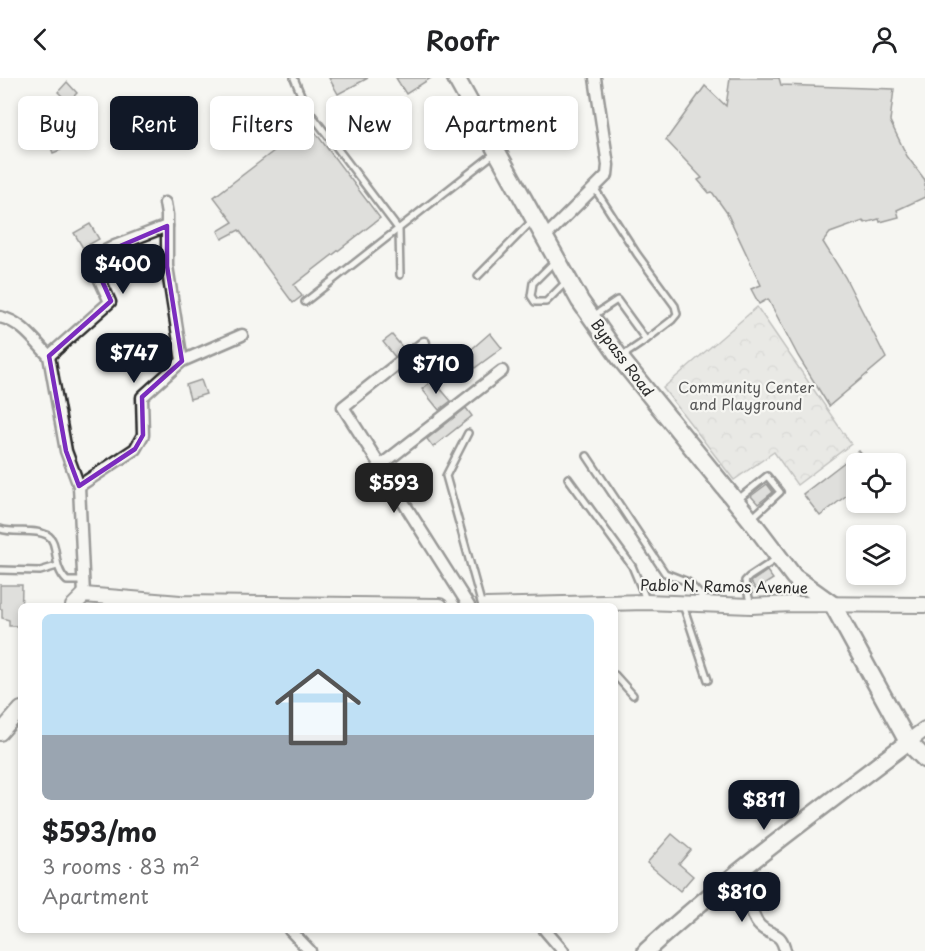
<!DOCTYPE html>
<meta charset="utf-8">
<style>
body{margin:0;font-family:"Playpen Sans",sans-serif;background:#f2f2f2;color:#202124;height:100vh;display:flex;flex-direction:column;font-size:22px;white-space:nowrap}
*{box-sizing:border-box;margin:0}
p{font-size:20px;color:#757577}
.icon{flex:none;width:33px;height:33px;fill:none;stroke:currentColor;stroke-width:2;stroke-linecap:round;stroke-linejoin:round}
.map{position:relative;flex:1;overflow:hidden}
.details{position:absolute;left:18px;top:525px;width:600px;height:330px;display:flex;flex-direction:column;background:#fff;border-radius:9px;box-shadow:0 3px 9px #0003}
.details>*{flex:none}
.hud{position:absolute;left:18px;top:18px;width:600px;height:54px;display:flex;gap:12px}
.controls{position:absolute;left:846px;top:375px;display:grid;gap:12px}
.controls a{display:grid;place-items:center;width:60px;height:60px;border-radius:9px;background:#fff;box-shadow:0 3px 9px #0003;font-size:30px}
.price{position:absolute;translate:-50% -51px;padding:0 14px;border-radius:12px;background:#111827;color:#fff;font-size:20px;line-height:39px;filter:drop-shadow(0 2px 3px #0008)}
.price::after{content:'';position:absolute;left:50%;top:36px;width:18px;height:14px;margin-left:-9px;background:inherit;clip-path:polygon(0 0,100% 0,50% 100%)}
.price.current{background:#222;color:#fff}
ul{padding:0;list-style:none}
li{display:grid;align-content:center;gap:12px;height:318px;padding:0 24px}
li+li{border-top:2px solid #e0e0e0}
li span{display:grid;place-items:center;height:186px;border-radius:9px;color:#555}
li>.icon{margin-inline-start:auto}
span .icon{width:108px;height:108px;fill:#fffc;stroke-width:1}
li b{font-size:26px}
.chip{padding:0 21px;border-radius:9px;background:#fff;box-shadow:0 3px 9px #0003;font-size:21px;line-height:54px}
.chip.current{background:#111827;color:#fff}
header{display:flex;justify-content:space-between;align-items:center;height:78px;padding:0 24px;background:#fff;font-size:27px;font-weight:600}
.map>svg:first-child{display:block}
.forest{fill:url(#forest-crowns);stroke:#828280;stroke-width:1.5}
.building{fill:#c3c3c0;stroke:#2b2b2b;stroke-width:1.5}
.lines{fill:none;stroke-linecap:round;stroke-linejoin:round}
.service-casing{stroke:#2b2b2b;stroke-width:10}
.minor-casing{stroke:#2b2b2b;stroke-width:15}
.tertiary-casing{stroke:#2b2b2b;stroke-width:18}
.secondary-casing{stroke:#2b2b2b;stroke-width:20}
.primary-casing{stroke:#2b2b2b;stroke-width:21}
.service{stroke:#f6f6f2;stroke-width:5}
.minor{stroke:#f6f6f2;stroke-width:10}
.tertiary{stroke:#f6f6f2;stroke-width:14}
.secondary{stroke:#f6f6f2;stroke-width:15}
.primary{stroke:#f6f6f2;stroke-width:16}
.marked{fill:none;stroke:#7b2cbf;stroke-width:4.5;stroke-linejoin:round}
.labels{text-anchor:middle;stroke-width:4.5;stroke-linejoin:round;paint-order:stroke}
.street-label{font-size:15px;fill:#2b2b2b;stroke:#f6f6f2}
.park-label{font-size:15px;fill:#565656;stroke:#f6f6f2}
</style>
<header><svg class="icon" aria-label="back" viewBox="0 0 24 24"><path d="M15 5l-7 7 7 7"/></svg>Roofr<svg class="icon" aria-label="person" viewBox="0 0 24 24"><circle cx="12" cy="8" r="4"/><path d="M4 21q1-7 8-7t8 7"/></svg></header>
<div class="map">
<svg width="925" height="873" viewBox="0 0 925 873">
<defs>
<pattern id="forest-crowns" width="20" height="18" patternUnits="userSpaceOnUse" patternTransform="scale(1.5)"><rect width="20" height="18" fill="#d9d9d5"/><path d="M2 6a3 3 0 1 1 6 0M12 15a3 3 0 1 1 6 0" fill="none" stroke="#babab7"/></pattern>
</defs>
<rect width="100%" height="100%" fill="#f6f6f2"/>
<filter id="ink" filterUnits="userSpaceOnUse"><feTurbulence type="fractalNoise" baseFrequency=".0167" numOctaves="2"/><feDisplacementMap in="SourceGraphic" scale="12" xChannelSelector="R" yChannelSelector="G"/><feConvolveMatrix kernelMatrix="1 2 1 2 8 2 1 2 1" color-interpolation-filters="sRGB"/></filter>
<g filter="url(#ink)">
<path class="forest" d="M757,229L851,366L797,407L774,374L734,402L663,310Z"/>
<g class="building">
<path d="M329,0H368L338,16Z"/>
<path d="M396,0H431L406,16Z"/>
<path d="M730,0H779L781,7L894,11L890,43L907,78L925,102V119L897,132L899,139L880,144L879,141L865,145L863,143L830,155L823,164L845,199L886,280L829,328L798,278L768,221L759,226L751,211L761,207L727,135L712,114L709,115L698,102L702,100L666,62L705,8L726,28Z"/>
<path d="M67,4L77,15L68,24L58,14Z"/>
<path d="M63,39L75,66L53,75L47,59L36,63L31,50Z"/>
<path d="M309,46L380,140L294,207L302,218L293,225L239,152L222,161L218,153L233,144L214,119Z"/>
<path d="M90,146L99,161L83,170L74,155Z"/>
<path d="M120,174L128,186L107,199L101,186Z"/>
<path d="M490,255L502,270L468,295L458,283Z"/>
<path d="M392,257L404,271L395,279L383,264Z"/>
<path d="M201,302L206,316L190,321L186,307Z"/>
<path d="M433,302L451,323L439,332L422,311Z"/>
<path d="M466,330L472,338L433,369L427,361Z"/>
<path d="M859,373L869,386H856V410L820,438L803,416Z"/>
<path d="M767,406L773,414L758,426L751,418Z"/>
<path d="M767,493L773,501L756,512L751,504Z"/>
<path d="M0,507H22L21,548H9V542L2,540V531H0Z"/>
<path d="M672,756L691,772L679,786L693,798L680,813L647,785Z"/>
</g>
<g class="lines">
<defs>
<g id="service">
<path d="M294,0L306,29L399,152L400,197"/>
<path d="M259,64L306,29"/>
<path d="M595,111L637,176L675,228L677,236L672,242L646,262"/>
<path d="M555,183L533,205L531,218L535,224H546L567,203"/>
<path d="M478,198L533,142"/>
<path d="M305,224L495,75"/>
<path d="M593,238L617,222L646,262L621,279"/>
<path d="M468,355L446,398L482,528"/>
<path d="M587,378L665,495L688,504L706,523"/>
<path d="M568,400L632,488L645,519L646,524"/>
<path d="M736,423L767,398L780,414L752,440"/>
<path d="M0,451C15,456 33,450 47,457C60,464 51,488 67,503H84"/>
<path d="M0,492L40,493L57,488"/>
<path d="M792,524L794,504"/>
<path d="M683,527L708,602"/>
<path d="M751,528L745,503L749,499L778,480"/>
<path d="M615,597L633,617"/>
</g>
<g id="minor">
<path d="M165,125L167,137V188L182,283"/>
<path d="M544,160L607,97L608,87L595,0"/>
<path d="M0,239C22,244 34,262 49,278"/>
<path d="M424,265L343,329L469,528"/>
<path d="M49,278L66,373L79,408L84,517"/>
<path d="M49,278L110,224L91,182L92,180L115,168L167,148"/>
<path d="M380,388L502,293"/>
<path d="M79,408L135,371L143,357L142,319L182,283L242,257"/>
<path d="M736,795C739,801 743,806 746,812C751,822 751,840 760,848C771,859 781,852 785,873"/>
<path d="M290,852L310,873"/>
<path d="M545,852L563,873"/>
</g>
<g id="tertiary">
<path d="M73,528L84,517L180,525L440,528"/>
<path d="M486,528L646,524L751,528L792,526L925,527"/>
<path d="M0,655L21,631"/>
<path d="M908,664L925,651"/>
</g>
<path id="secondary" d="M646,873C729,797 819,732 908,664"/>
<path id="primary" d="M456,0L580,223L620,280L750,441L794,499L833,527L908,664L925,681"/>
</defs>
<use href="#service" class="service-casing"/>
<use href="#minor" class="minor-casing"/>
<use href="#tertiary" class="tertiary-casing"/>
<use href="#secondary" class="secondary-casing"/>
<use href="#primary" class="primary-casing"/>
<use href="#service" class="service"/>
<use href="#minor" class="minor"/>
<use href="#tertiary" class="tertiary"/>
<use href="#secondary" class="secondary"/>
<use href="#primary" class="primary"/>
</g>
</g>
<path d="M0 0H925V873H0ZM167,148V188L182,283L142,319L143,357L135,371L79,408L66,373L49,278L111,223L92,180Z" fill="#f6f6f2" fill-opacity=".55" fill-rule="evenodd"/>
<path class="marked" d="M167,148V188L182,283L142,319L143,357L135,371L79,408L66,373L49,278L111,223L92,180Z"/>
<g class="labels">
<g class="street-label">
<text transform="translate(622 280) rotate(53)" y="5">Bypass Road</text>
<text transform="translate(724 509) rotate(1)" y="5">Pablo N. Ramos Avenue</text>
</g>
<g class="park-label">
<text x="746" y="315">Community Center<tspan x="746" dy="17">and Playground</tspan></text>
</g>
</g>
</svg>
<div class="controls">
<a><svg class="icon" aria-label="locate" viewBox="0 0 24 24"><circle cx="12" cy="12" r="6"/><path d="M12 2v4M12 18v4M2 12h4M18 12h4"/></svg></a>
<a><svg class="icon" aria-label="layers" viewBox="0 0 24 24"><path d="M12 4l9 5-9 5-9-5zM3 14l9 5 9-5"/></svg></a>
</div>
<b class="price" style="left:123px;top:217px">$400</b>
<b class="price" style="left:134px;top:306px">$747</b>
<b class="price" style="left:436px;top:317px">$710</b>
<b class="price current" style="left:394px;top:436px">$593</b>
<b class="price" style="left:764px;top:753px">$811</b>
<b class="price" style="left:742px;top:845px">$810</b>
<div class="hud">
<a class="chip">Buy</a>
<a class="chip current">Rent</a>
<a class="chip">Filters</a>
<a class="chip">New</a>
<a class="chip">Apartment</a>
</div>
<section class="details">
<ul>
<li><span style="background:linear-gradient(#bfe0f5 65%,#9aa5b1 0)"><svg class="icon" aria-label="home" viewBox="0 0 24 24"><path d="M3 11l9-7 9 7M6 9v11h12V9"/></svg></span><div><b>$593/mo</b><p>3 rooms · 83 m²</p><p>Apartment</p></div></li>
</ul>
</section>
</div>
